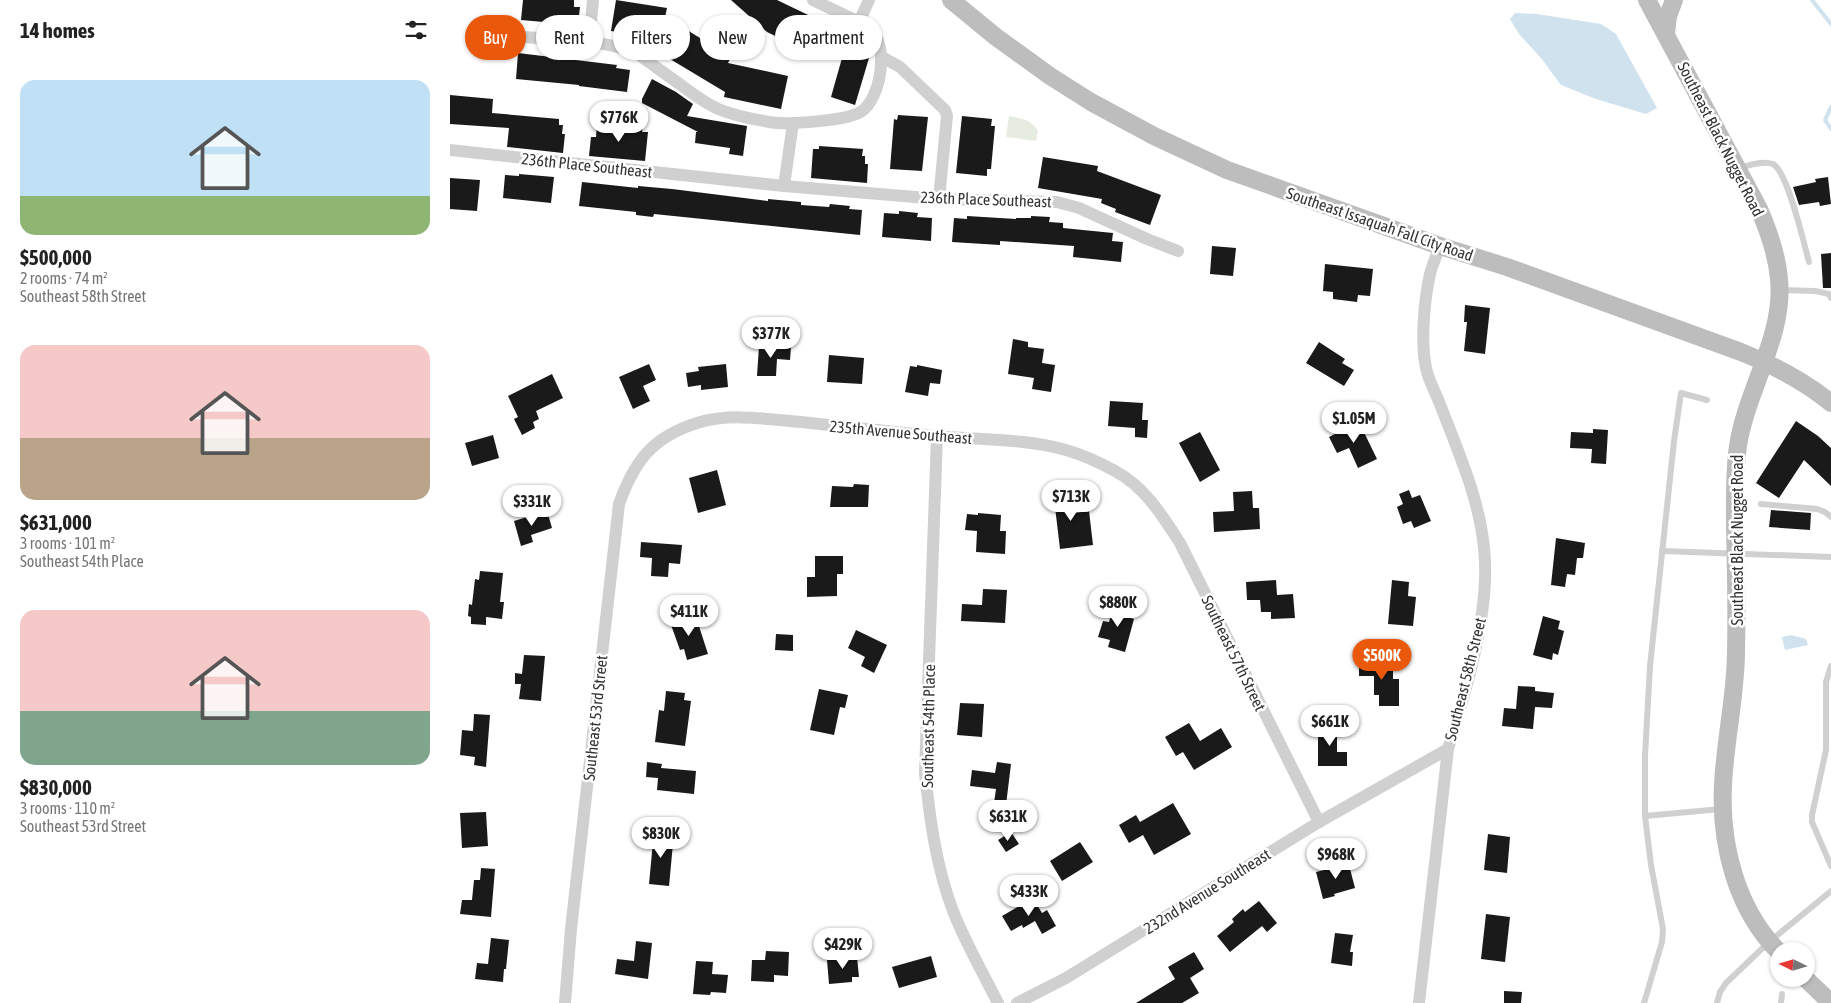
<!DOCTYPE html>
<meta charset="utf-8">
<style>
body{margin:0;font-family:"Asap Condensed",sans-serif;background:#f2f2f2;color:#222;height:100vh;display:flex;flex-direction:column;font-size:19px;white-space:nowrap}
*{box-sizing:border-box;margin:0}
p{font-size:16px;color:#767676}
.icon{flex:none;width:28px;height:28px;fill:none;stroke:currentColor;stroke-width:2;stroke-linecap:round;stroke-linejoin:round}
.map{position:relative;flex:1;overflow:hidden}
.panel{display:flex;flex-direction:column;background:#fff;width:450px}
.panel>*{flex:none}
.top-card{position:absolute;left:15px;top:15px;width:475px;height:45px;display:flex;gap:10px}
.needle{width:32px;rotate:275deg}
.controls{position:absolute;left:1320px;top:942px;display:grid;gap:10px}
.controls a{display:grid;place-items:center;width:45px;height:45px;border-radius:50%;background:#fff;box-shadow:0 1px 4px #0004;font-size:25px}
.price{position:absolute;translate:-50% -42px;padding:0 11px;border-radius:18px;background:#fff;color:#222;font-size:16px;line-height:32px;filter:drop-shadow(0 1px 2px #0008)}
.price::after{content:'';position:absolute;left:50%;top:30px;width:15px;height:11px;margin-left:-8px;background:inherit;clip-path:polygon(0 0,100% 0,50% 100%)}
.price.selected{background:#ea580c;color:#fff}
ul{padding:0;list-style:none}
li{display:grid;align-content:center;gap:10px;height:265px;padding:0 20px}
li span{display:grid;place-items:center;height:155px;border-radius:15px;color:#555}
li>.icon{margin-inline-start:auto}
span .icon{width:90px;height:90px;fill:#fffc;stroke-width:1}
li b{font-size:21px}
h2{display:flex;justify-content:space-between;align-items:center;height:60px;padding:0 20px;font-size:21px}
.tag{padding:0 18px;border-radius:22px;background:#fff;box-shadow:0 1px 4px #0004;font-size:18px;line-height:45px}
.tag.selected{background:#ea580c;color:#fff}
main{display:flex;flex:1;min-height:0}
.map>svg:first-child{display:block}
.green{fill:#e6ecdf}
.water{fill:#cfe2ee}
.lines{fill:none;stroke-linecap:round;stroke-linejoin:round}
.stream{stroke:#cfe2ee;stroke-width:4}
.building{fill:#1a1a1a}
.lane{stroke:#d0d0d0;stroke-width:6}
.street{stroke:#d0d0d0;stroke-width:12}
.secondary{stroke:#bdbdbd;stroke-width:18}
.labels{text-anchor:middle;stroke-width:5;stroke-linejoin:round;paint-order:stroke}
.street-label{font-size:16px;fill:#333;stroke:#fff}
</style>
<main>
<section class="panel">
<h2>14 homes<svg class="icon" aria-label="filters" viewBox="0 0 24 24"><path d="M4 7h16M4 17h16"/><circle cx="9" cy="7" r="2"/><circle cx="15" cy="17" r="2"/></svg></h2>
<ul>
<li><span style="background:linear-gradient(#bfe0f5 75%,#8fb573 0)"><svg class="icon" aria-label="home" viewBox="0 0 24 24"><path d="M3 11l9-7 9 7M6 9v11h12V9"/></svg></span><div><b>$500,000</b><p>2 rooms · 74 m²</p><p>Southeast 58th Street</p></div></li>
<li><span style="background:linear-gradient(#f6c9c9 60%,#b9a48a 0)"><svg class="icon" aria-label="home" viewBox="0 0 24 24"><path d="M3 11l9-7 9 7M6 9v11h12V9"/></svg></span><div><b>$631,000</b><p>3 rooms · 101 m²</p><p>Southeast 54th Place</p></div></li>
<li><span style="background:linear-gradient(#f6c9c9 65%,#7fa58c 0)"><svg class="icon" aria-label="home" viewBox="0 0 24 24"><path d="M3 11l9-7 9 7M6 9v11h12V9"/></svg></span><div><b>$830,000</b><p>3 rooms · 110 m²</p><p>Southeast 53rd Street</p></div></li>
</ul>
</section>
<div class="map">
<svg width="1381" height="1003" viewBox="0 0 1381 1003">
<rect width="100%" height="100%" fill="#fff"/>
<path class="green" d="M559,116C571,119 581,119 588,131L586,141L556,137Z"/>
<g class="water">
<path d="M1065,13L1087,14L1151,24L1166,34L1207,108L1196,114L1146,99L1111,85L1091,58L1069,34L1060,19Z"/>
<path d="M1341,635L1356,639L1358,645L1335,650L1332,637Z"/>
</g>
<g class="lines">
<g class="stream">
<path d="M1362,0L1381,24"/>
<path d="M1381,107L1375,120L1381,129"/>
</g>
</g>
<g class="building">
<path d="M73,0H124V7H130L128,25L71,20Z"/>
<path d="M166,0L217,8L214,22L219,23L216,43L192,39V36L161,31Z"/>
<path d="M281,0H327L379,25L365,55L317,32Z"/>
<path d="M237,30L281,57L278,63L338,76L331,109L274,97L275,92L220,59Z"/>
<path d="M394,51L419,58L405,105L381,97Z"/>
<path d="M68,53L167,65L166,68L180,70L177,92L129,86V85L66,79Z"/>
<path d="M202,79L226,92L243,104L237,116L297,126L293,156L279,154L280,148L245,143L246,132H248L192,103V99Z"/>
<path d="M0,95L43,99L42,113L109,119V125H113L112,134H115L113,153L57,147L59,128L0,124Z"/>
<path d="M448,115L478,117L472,171L440,169L444,119L447,120Z"/>
<path d="M512,116L542,119L541,126H545L541,169H537V176L506,173Z"/>
<path d="M147,123L172,125L170,140L178,126L193,127L192,132H198L195,161L139,156L141,137H146Z"/>
<path d="M369,146L413,149L412,156H415V164H418L417,183L361,178L363,149H369Z"/>
<path d="M593,157L648,166L647,171L711,195L700,225L665,212L666,209L651,203L652,199L588,188Z"/>
<path d="M69,174L104,177L101,203L53,198L55,175L69,176Z"/>
<path d="M1378,177L1381,204L1370,206L1369,202L1349,205L1343,187L1366,182L1365,179Z"/>
<path d="M0,178L30,180L27,211L0,209Z"/>
<path d="M132,182L188,188V186L222,189L318,201V199L351,202V205L379,207L380,204L400,206L399,209L412,210L410,235L204,214L203,217L186,215V212L129,206Z"/>
<path d="M449,211L468,213L467,217L482,218L481,241L432,237L434,213L449,214Z"/>
<path d="M517,216L566,219V218H581V216L600,217L599,222L613,223V228L663,233L662,241L673,242L671,262L623,257L624,246L550,241V245L502,242L504,218L517,219Z"/>
<path d="M762,246L786,248L783,276L760,274Z"/>
<path d="M1381,253V288H1373L1371,254Z"/>
<path d="M875,264L923,269L920,296L908,295L907,302L883,299V292L873,291Z"/>
<path d="M1015,305L1040,308L1035,354L1014,351L1017,322H1014Z"/>
<path d="M563,339L578,342V347L594,349L592,363L605,365L601,392L582,389L584,378L558,374Z"/>
<path d="M869,342L895,359L892,363L904,370L894,386L856,363Z"/>
<path d="M309,346L341,347L340,360L327,359L326,376H307Z"/>
<path d="M379,355L414,358L412,384L377,382Z"/>
<path d="M199,364L206,380L193,386L200,401L183,409L169,377Z"/>
<path d="M276,364L278,387L251,390V385L238,387L236,373L249,371L248,367Z"/>
<path d="M467,365L492,370L490,384L480,383L478,396L455,392L460,366L467,367Z"/>
<path d="M102,374L113,398L86,411L89,419L83,422L85,428L72,435L64,419L68,417L58,396Z"/>
<path d="M660,401L693,403L692,420H698L697,438L685,437V428L658,426Z"/>
<path d="M1346,421L1368,436L1381,448V486L1354,460L1329,498L1306,483Z"/>
<path d="M909,422L927,459L908,468L899,448L887,453L879,437Z"/>
<path d="M1143,429L1158,430L1156,464L1141,463L1142,449L1120,448L1121,432L1143,433Z"/>
<path d="M750,432L770,470L750,482L729,443Z"/>
<path d="M43,435L49,458L22,466L15,443Z"/>
<path d="M267,470L276,505L248,513L239,478Z"/>
<path d="M404,484L419,485L418,507H380L382,486L403,487Z"/>
<path d="M621,488L624,513L639,511L643,545L610,549L603,490Z"/>
<path d="M959,490L962,498L970,495L981,521L964,528L961,521L953,524L947,507L953,504L949,494Z"/>
<path d="M802,491L803,508H809L810,529L764,532L763,512L784,511L783,492Z"/>
<path d="M1321,510L1361,513L1360,530L1319,527Z"/>
<path d="M97,511L102,528L81,535L83,542L71,546L64,521Z"/>
<path d="M528,513L551,515L550,531H556L555,554L526,552L527,531L515,530L517,514L528,515Z"/>
<path d="M1106,538L1135,543L1133,558H1127L1125,575L1117,574L1115,587L1101,585Z"/>
<path d="M191,542L232,545L230,564L219,563L218,577L201,576L202,558L190,557Z"/>
<path d="M365,556H393V574H387V596L357,597V577H365Z"/>
<path d="M30,571L53,573L50,602H54L52,619L36,617V625L21,624V617L18,616L19,604L22,605L25,579L29,580Z"/>
<path d="M826,580L827,595L843,594L845,618L821,619V612H811L810,600H797L796,582Z"/>
<path d="M942,580L959,582L958,596L966,597L963,626L938,624Z"/>
<path d="M533,589L557,590L555,623L511,621L512,604L532,605Z"/>
<path d="M664,605L683,610L681,618L684,619L675,652L658,647L660,640L648,637L653,621L659,622Z"/>
<path d="M1093,616L1110,621L1108,629L1114,631L1108,655L1103,653L1102,660L1083,655Z"/>
<path d="M236,617L237,620L246,617L258,654L237,660L234,649L230,650L220,622Z"/>
<path d="M406,630L437,645L424,673L411,666L415,657L398,648Z"/>
<path d="M326,634L343,635V651L325,650Z"/>
<path d="M74,655L95,656L91,701L69,699L71,684H65V673L72,674Z"/>
<path d="M909,659H925V662L943,663V679H949V706H929V695H924V676H909Z"/>
<path d="M1068,686L1085,687V691L1104,693L1102,708L1085,707L1083,729L1052,726L1054,708L1066,709Z"/>
<path d="M369,689L398,695L395,708L390,707L384,735L360,730Z"/>
<path d="M216,691L235,693L234,700L241,701L235,746L205,742L209,710L214,711Z"/>
<path d="M510,703L534,704L532,737L507,735Z"/>
<path d="M24,714L40,715L36,767L24,765L25,757L10,755L12,730L23,731Z"/>
<path d="M739,723L750,741L771,728L782,747L744,770L733,752L726,756L715,737Z"/>
<path d="M887,723V752H897V766H868V724Z"/>
<path d="M197,762L212,764L211,768L246,771L244,794L207,790L208,778L196,777Z"/>
<path d="M547,762L561,764L556,805L544,803L546,789L520,786L522,770L545,773Z"/>
<path d="M723,803L741,834L704,855L693,835L679,843L669,825L686,815L690,822Z"/>
<path d="M36,812L38,846L12,848L10,813Z"/>
<path d="M204,831L224,833L219,886L199,884Z"/>
<path d="M561,832L569,844L556,852L548,840Z"/>
<path d="M1038,834L1060,837L1057,873L1034,870Z"/>
<path d="M630,842L643,862L612,881L600,861Z"/>
<path d="M898,861L905,888L884,894L885,896L873,899L866,872L886,867V864Z"/>
<path d="M31,868L45,869L41,917L10,914L12,900H22L24,880H30Z"/>
<path d="M583,898L592,913L597,910L606,926L592,934L585,921L573,928L572,925L561,931L552,916Z"/>
<path d="M809,901L827,923L817,932L812,926L780,952L767,936L784,922L782,919L793,909L795,912Z"/>
<path d="M1036,914L1060,917L1055,962L1031,959Z"/>
<path d="M885,933L903,935L900,952H903L902,966L881,963Z"/>
<path d="M41,938L59,940L56,969H54L53,982L25,979L27,963L38,964Z"/>
<path d="M186,941L202,943L198,979L165,974L167,959L184,961Z"/>
<path d="M316,951L339,952L338,976L324,975V982L301,981L302,960H315Z"/>
<path d="M744,952L754,969L740,978L749,993L732,1003H686L725,979L718,967Z"/>
<path d="M481,956L487,977L449,988L442,967Z"/>
<path d="M407,957L409,977H402V982L379,984L377,960Z"/>
<path d="M246,961L263,962L262,974L278,975L276,993L261,992L260,995L243,994Z"/>
<path d="M1054,991L1072,992L1071,1003H1054Z"/>
</g>
<g class="lines">
<g class="lane">
<path d="M1288,168C1298,166 1313,160 1323,164C1338,172 1354,244 1359,262"/>
<path d="M1331,290L1365,291L1379,294L1381,298"/>
<path d="M1311,504L1367,509L1375,512L1381,517"/>
<path d="M1212,551L1381,557"/>
<path d="M1381,666L1376,682V750L1362,815V822L1381,866"/>
<path d="M1195,816L1271,809"/>
<path d="M1194,1003L1212,942L1213,929L1201,865L1195,816V756L1200,666L1224,441L1231,393L1257,400"/>
<path d="M1267,1003L1270,992L1276,983L1319,942L1381,891"/>
<path d="M1331,1003L1332,994"/>
</g>
<g class="street">
<path d="M363,0L409,22"/>
<path d="M74,37C110,40 157,39 189,55C204,66 220,77 235,88C246,96 258,105 271,110C285,116 303,119 319,122C336,125 399,121 412,111C430,98 438,52 424,34C420,30 414,26 409,22L419,0"/>
<path d="M139,43L143,0"/>
<path d="M432,57L450,67L495,110L497,116L489,199"/>
<path d="M0,150L334,186L489,199L607,202L629,208L697,239L728,251"/>
<path d="M334,186L343,123"/>
<path d="M487,436L475,773C480,820 486,866 503,911C515,942 533,973 548,1003"/>
<path d="M115,1003L121,929L169,504C184,462 202,437 247,423C283,412 323,420 360,423C401,427 443,432 484,436C528,440 574,438 616,450C633,455 649,462 665,471C695,487 712,515 730,543L869,822"/>
<path d="M567,1003L616,978L869,822L998,749"/>
<path d="M969,1003L998,749C1016,691 1041,609 1034,548C1029,497 1008,452 990,404C986,394 980,383 977,372C970,346 974,301 980,274C982,265 987,255 990,246"/>
</g>
<g class="secondary">
<path d="M501,0L546,37L600,76L641,102L704,136L777,170L990,246L1057,267L1291,352C1323,365 1354,381 1381,403"/>
<path d="M1197,0L1309,209C1319,232 1327,254 1329,279C1335,335 1296,391 1288,446C1284,473 1285,500 1285,527C1286,568 1287,609 1286,651C1286,695 1275,740 1273,785C1270,844 1286,909 1329,952"/>
<path d="M1216,33L1218,16L1224,0"/>
<path d="M1356,979L1381,1003"/>
</g>
</g>
<g class="labels">
<g class="street-label">
<text transform="translate(1271 139) rotate(63)" y="6">Southeast Black Nugget Road</text>
<text transform="translate(137 165) rotate(6)" y="6">236th Place Southeast</text>
<text transform="translate(536 199) rotate(2)" y="6">236th Place Southeast</text>
<text transform="translate(930 224) rotate(19)" y="6">Southeast Issaquah Fall City Road</text>
<text transform="translate(451 432) rotate(5)" y="6">235th Avenue Southeast</text>
<text transform="translate(1287 540) rotate(-90)" y="6">Southeast Black Nugget Road</text>
<text transform="translate(784 653) rotate(64)" y="6">Southeast 57th Street</text>
<text transform="translate(1015 679) rotate(-76)" y="6">Southeast 58th Street</text>
<text transform="translate(145 718) rotate(-84)" y="6">Southeast 53rd Street</text>
<text transform="translate(478 726) rotate(-89)" y="6">Southeast 54th Place</text>
<text transform="translate(757 891) rotate(-32)" y="6">232nd Avenue Southeast</text>
</g>
</g>
</svg>
<div class="controls">
<a><svg class="needle" viewBox="-14 -14 28 28"><path d="M0-13l5 13h-10z" fill="#e53935"/><path d="M0 13l5-13h-10z" fill="#767676"/></svg></a>
</div>
<b class="price" style="left:169px;top:143px">$776K</b>
<b class="price" style="left:321px;top:359px">$377K</b>
<b class="price" style="left:904px;top:444px">$1.05M</b>
<b class="price" style="left:621px;top:522px">$713K</b>
<b class="price" style="left:82px;top:527px">$331K</b>
<b class="price" style="left:668px;top:628px">$880K</b>
<b class="price" style="left:239px;top:637px">$411K</b>
<b class="price selected" style="left:932px;top:681px">$500K</b>
<b class="price" style="left:880px;top:747px">$661K</b>
<b class="price" style="left:558px;top:842px">$631K</b>
<b class="price" style="left:211px;top:859px">$830K</b>
<b class="price" style="left:886px;top:880px">$968K</b>
<b class="price" style="left:579px;top:917px">$433K</b>
<b class="price" style="left:393px;top:970px">$429K</b>
<div class="top-card">
<a class="tag selected">Buy</a>
<a class="tag">Rent</a>
<a class="tag">Filters</a>
<a class="tag">New</a>
<a class="tag">Apartment</a>
</div>
</div>
</main>
